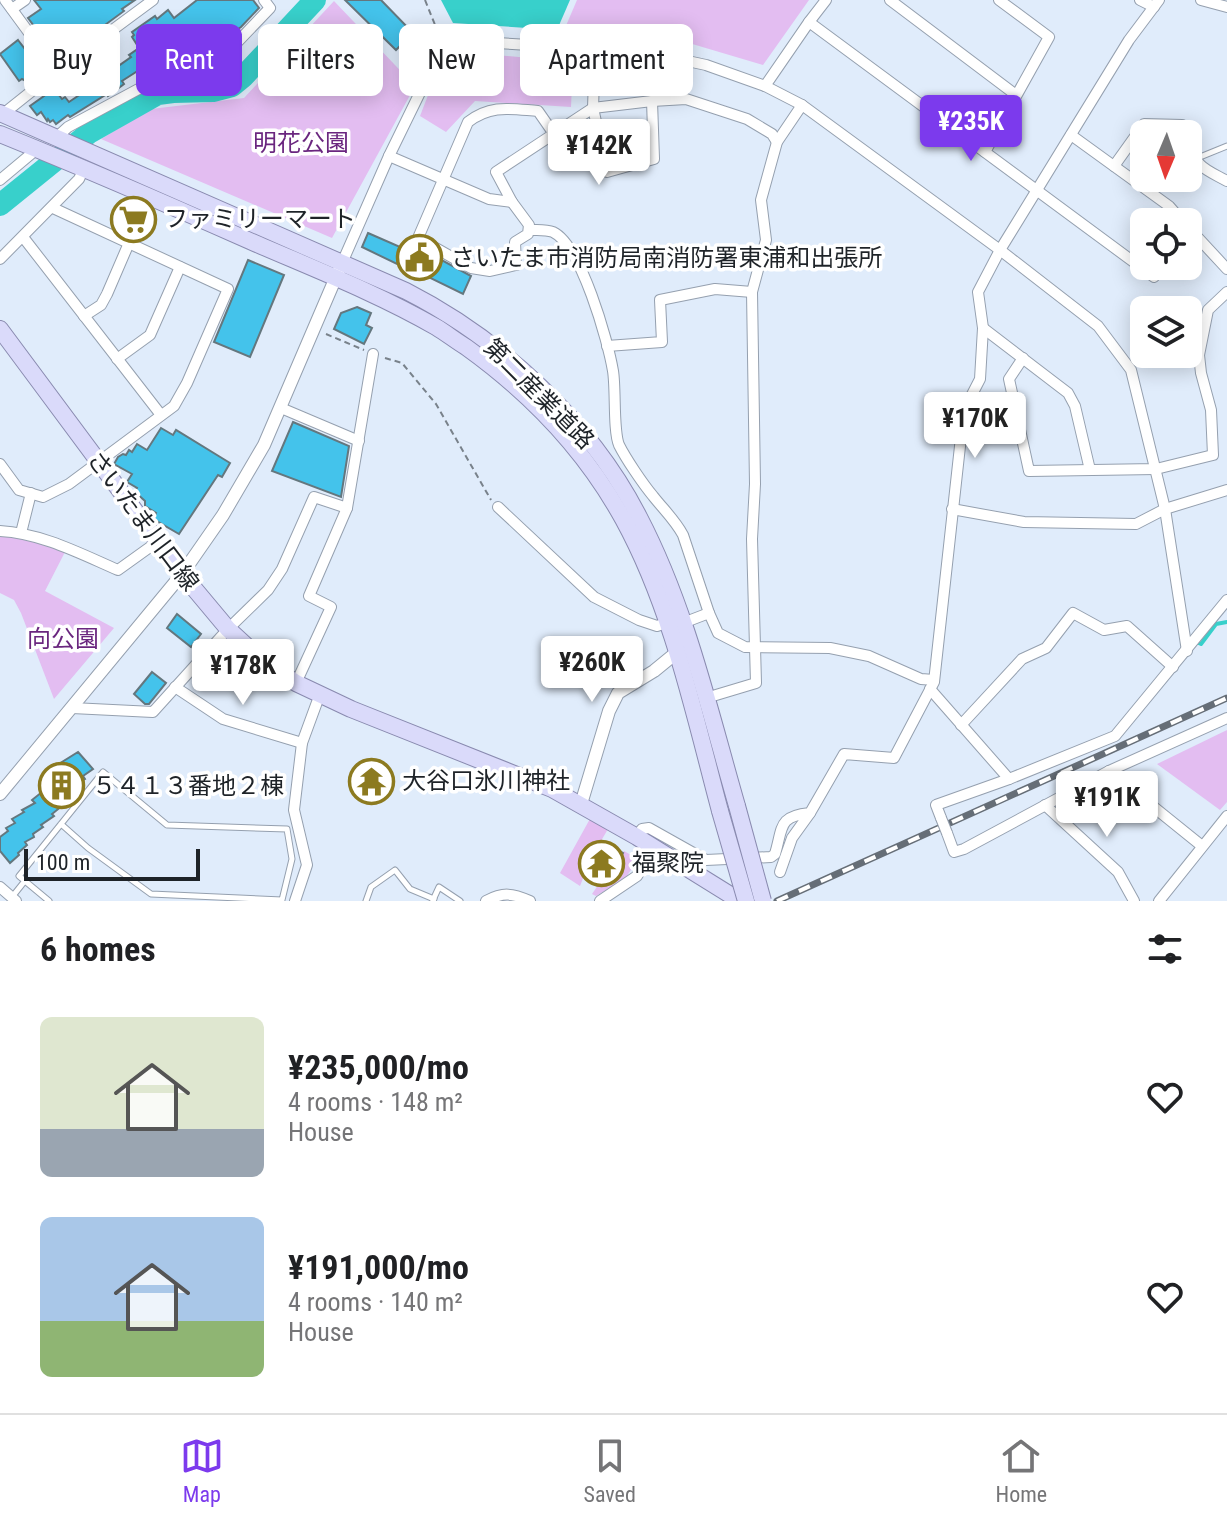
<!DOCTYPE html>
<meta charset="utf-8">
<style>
body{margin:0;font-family:"Roboto Condensed","Noto Sans JP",sans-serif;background:#f6f6f6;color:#202124;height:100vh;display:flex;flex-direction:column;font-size:30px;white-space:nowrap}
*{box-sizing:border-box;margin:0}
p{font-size:26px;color:#757577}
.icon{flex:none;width:44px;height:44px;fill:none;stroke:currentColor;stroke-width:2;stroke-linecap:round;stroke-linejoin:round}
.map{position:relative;height:901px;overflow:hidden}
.details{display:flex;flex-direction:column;background:#fff;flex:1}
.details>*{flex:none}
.top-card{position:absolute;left:24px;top:24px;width:800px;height:72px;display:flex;gap:16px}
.needle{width:52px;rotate:182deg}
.fabs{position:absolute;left:1130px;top:120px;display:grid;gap:16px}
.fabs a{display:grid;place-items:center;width:72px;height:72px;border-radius:12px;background:#fff;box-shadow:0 4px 20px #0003;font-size:40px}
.scale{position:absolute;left:24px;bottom:20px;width:176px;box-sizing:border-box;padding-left:8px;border:4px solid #1e2328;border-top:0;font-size:22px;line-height:28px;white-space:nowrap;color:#1e2328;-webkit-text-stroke:6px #fff;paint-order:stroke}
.price{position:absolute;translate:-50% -68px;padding:0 18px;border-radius:8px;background:#fff;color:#222;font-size:26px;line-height:52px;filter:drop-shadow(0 2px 4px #0008)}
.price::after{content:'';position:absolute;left:50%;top:48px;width:24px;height:18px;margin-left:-12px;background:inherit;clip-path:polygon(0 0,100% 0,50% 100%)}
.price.current{background:#7c3aed;color:#fff}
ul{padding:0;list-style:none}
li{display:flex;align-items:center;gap:24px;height:200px;padding:0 40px}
li span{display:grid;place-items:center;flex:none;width:224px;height:160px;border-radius:12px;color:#555}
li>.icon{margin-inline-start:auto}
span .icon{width:96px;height:96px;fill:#fffc;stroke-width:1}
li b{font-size:34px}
h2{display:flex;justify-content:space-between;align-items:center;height:96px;padding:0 40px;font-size:34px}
.pill{padding:0 28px;border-radius:12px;background:#fff;box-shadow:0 4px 20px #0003;font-size:28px;line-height:72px}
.pill.current{background:#7c3aed;color:#fff}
.tab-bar{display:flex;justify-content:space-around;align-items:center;height:112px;border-top:2px solid #e0e0e0;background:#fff;font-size:22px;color:#757577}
.tab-bar a{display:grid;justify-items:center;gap:4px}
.tab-bar .current{color:#7c3aed}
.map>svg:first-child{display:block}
.green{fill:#e3bdf1}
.water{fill:#38d0cb}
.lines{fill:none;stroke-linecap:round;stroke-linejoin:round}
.stream{stroke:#38d0cb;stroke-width:4}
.river{stroke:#38d0cb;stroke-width:22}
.building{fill:#44c3eb;stroke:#64777e;stroke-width:2}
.service-casing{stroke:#95a0af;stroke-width:7}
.minor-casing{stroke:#95a0af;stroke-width:12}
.tertiary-casing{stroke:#95a0af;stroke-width:14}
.primary-casing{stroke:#898aaf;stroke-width:18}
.path{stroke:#79828b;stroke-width:2;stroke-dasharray:6 4;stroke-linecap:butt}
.service{stroke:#fff;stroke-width:5}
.minor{stroke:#fff;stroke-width:10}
.tertiary{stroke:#fff;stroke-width:12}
.primary{stroke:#dadafa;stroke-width:16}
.rail-casing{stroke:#666e77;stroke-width:7}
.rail{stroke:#fff;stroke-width:4;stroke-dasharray:12;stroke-linecap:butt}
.minor-bridge-casing{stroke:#95a0af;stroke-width:12;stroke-linecap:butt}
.primary-bridge-casing{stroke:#898aaf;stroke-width:18;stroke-linecap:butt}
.minor-bridge{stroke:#fff;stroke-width:10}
.primary-bridge{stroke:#dadafa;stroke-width:16}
.labels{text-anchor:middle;stroke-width:7;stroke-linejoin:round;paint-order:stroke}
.park-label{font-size:24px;fill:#6a267f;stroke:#fff}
.poi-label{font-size:24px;fill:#1e2328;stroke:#fff;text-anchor:start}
.street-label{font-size:24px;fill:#1e2328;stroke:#fff}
</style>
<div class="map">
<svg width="1227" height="901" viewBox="0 0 1227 901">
<rect width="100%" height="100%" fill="#e0ecfb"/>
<g class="green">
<path d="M577,0H809L763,65L672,38L565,28Z"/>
<path d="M334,1L415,86L332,238L101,139L151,109L244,98Z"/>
<path d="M485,54L573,62L571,107L475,101L446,132L420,116L430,90Z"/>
<path d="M0,534L39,542L66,550L45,591L114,628L54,699L21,613L14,600L0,593Z"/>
<path d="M1227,730V802L1220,810L1157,764Z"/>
<path d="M591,817L608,829L591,858L580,886L560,873Z"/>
<path d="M624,851L638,859L625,879L596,896L592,894L603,878L607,880Z"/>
</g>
<path class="water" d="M441,0H570L557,30L453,23Z"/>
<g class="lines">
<path class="stream" d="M1196,642L1201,644L1216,624L1227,622"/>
<path class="river" d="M0,205L89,133L158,94L173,92L213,91L232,86L243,77L315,0"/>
</g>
<g class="building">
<path d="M34,0H135L122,9L124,11L60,58L56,53L55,54L28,18L41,9Z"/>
<path d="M197,0H253L259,8L241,27L200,55L203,59L193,66L191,63L183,69H178L172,61L160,70L156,71L150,63L122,81L124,84L108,96L107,94L70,117L68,115L56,124L53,120L50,122L48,119L47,121L41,112L37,115L30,106L44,96L42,93L52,86L62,99L65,97L69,102L97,83L84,66L102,53L114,69L131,57L129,55L139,48L132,37L134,35L132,32L155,16L157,19L168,10L174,18Z"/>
<path d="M345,0H381L413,33L396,50Z"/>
<path d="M18,40L28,53L32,50L44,66L43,72L32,81L28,77L24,80L22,79L19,81L0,54Z"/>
<path d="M129,206L149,215L138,239L118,229Z"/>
<path d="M368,233L409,251L412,244L471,276L463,294L398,262L397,264L362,247Z"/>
<path d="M248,260L284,275L250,357L214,342Z"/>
<path d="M357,307L371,313L366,325L372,328L364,344L334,329L341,313Z"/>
<path d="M293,422L349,446L341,497L272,471Z"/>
<path d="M161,428L173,435L176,430L230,463L222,477L218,475L179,534L155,520L154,518L156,513L145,506V501L135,492L137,488L127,482L132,474L114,464L118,457L123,454L126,455L129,450L132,452L137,444L147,450Z"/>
<path d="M177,614L201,634L191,647L167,628Z"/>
<path d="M152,672L166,683L149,704H145L134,694Z"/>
<path d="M78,752L93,769L83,776L85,779L76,785L78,788L68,795L69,797L61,803L62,806L52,814L54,816L41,825L43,827L33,834L34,837L25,842L27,845L18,853L19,855L10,863L0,851V837L8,831L6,828L15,823L12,819L24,812L22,810L35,803L32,800L42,792L40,790L49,784L46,781L58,773L56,771L65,764L62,762Z"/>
<path d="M367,768L383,774L380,784L376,782L372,794L362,791L366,779L363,778Z"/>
<path d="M606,842L623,853L612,869L595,858Z"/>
</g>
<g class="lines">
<defs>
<g id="service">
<path d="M1195,159L1227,146"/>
<path d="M12,897L24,882"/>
<path d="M433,900L439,887L460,901"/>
<path d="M49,901L19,876L103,772L167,825L287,829L292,859L282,900L151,894L88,848L61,824"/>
<path d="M366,901L371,887L395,870L410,889L434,899"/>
</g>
<g id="minor">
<path d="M5,0L57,71"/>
<path d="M890,0L1016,95"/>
<path d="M1140,0L1154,7"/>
<path d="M1201,0L1227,7"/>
<path d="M12,9L25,0"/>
<path d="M809,22L1154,277"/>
<path d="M595,49L593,108L607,172L654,159L652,101"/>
<path d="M765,86L809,22L826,0"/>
<path d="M3,114L57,71L153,0"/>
<path d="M554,134L538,111C511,109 491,104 468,122L418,238L471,268L490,271L516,265L515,242L528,234L529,225L512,202L496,172L593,108L652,101L686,99L747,119L772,134L777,142"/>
<path d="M1071,135L1169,206L1183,222"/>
<path d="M57,137L68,127L159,78L205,76L270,8L264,0"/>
<path d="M1188,141C1197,168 1203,168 1227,181"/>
<path d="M985,152L1049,37L999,0"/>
<path d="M389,156L489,199L512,202"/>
<path d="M1114,166L1144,124L1182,125L1185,134"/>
<path d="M0,180L37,149"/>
<path d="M1188,227L1227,269"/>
<path d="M529,230C536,230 546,229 553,232C581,245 608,341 613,371C616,389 613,431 619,445C626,459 643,484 653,496C664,510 675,520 683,535L709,613"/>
<path d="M23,237L161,415"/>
<path d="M0,259L79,179L84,168"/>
<path d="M342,263L389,156L431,70L454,52L480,42L646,52L706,65L765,86L802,105L1000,250L1098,326L1131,370L1165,509L1187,651"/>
<path d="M84,316L101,305L107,294L129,243"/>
<path d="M983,328L1068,393L1075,406L1090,470"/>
<path d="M607,346L662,342L660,300L715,289L752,292"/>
<path d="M1023,358L1009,379L1029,471L1156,469L1213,455L1211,410L1201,373L1199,355L1208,310L1227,292"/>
<path d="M117,359L150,335L180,267"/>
<path d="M281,408L359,441"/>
<path d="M0,464L19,490L43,497L69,484L174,406L187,383L228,289L53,208"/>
<path d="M498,507L594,597L639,620L657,626L666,623"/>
<path d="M952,509L1024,522L1136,524L1165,509L1227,490"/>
<path d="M0,531C41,533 81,554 118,570L157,542"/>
<path d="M21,533L31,493"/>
<path d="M683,623L709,613L718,633L745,647L830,648L869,656L921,679L934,680"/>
<path d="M296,683L331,607L309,596L347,508L373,354"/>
<path d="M175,687L223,719L302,743"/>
<path d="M930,689L1009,779"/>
<path d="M706,698L756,683L752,539L755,484L752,292L766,240L761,200L777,142L802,105"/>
<path d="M72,708L153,712L228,629L268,590L282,569L314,497L347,508"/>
<path d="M961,725L1022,659L1046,648L1073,613L1104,630L1127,626L1173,667"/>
<path d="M1109,771L1202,846"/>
<path d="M1045,805L1118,872L1134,901"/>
<path d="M941,818L936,805L1009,779L1115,736L1227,600"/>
<path d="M947,833L954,852L964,849L1109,771L1227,718"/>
<path d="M637,837L642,829L649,828L706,860L771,857L775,854C783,827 778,816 810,813L844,754L894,758L934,682L964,410L980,379L983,328L978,292L1000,250L1129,40L1159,0"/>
<path d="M780,872L792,838L810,813"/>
<path d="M0,887L16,901"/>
<path d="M295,901L307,865L294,810L302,743L320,694"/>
<path d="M486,901C503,892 512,893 530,901"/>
<path d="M600,901L637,876L654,849"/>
<path d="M1159,901L1227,816"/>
</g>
<g id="tertiary">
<path d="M0,794L182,574L223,515L264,445L339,270"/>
<path d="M581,804L609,711L618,693L654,671L676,653"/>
</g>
<g id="primary">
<path d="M0,113L406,291C500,339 590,421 639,517C686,607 709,709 737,806"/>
<path d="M0,134C84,168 167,204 250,241C312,268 377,293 436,327C446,333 456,341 466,347C530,393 585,450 623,519C672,608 694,714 720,811"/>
<path d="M0,329L182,574L228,629L263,661L296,683L351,709L552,789L637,837L740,901"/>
</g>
</defs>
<use href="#service" class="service-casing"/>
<use href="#minor" class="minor-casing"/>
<use href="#tertiary" class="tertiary-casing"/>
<use href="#primary" class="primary-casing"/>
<g class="path">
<path d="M425,0L444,47"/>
<path d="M326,334L364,350"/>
<path d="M385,358L402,363L436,404L491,500"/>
</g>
<use href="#service" class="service"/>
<use href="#minor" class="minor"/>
<use href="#tertiary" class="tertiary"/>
<use href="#primary" class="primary"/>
<defs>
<path id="rail" d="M777,901L1227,698"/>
</defs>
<use href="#rail" class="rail-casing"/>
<use href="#rail" class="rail"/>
<defs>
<path id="minor-bridge" d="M941,818L947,833"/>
<g id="primary-bridge">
<path d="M737,806L763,901"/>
<path d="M720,811L746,901"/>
</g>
</defs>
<use href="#minor-bridge" class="minor-bridge-casing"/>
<use href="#primary-bridge" class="primary-bridge-casing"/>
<use href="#minor-bridge" class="minor-bridge"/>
<use href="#primary-bridge" class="primary-bridge"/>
</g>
<defs>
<symbol id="supermarket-ring" viewBox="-11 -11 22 22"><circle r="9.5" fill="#fff" stroke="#8c7a20" stroke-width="1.5"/><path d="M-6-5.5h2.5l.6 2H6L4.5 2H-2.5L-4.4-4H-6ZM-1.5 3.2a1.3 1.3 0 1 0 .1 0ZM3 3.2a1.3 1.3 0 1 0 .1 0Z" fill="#8c7a20"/></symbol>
<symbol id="civic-ring" viewBox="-11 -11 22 22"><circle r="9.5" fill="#fff" stroke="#8c7a20" stroke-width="1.5"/><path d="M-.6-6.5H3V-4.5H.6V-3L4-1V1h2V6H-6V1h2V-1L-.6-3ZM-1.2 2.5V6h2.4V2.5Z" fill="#8c7a20"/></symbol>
<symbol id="temple-ring" viewBox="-11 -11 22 22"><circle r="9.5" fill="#fff" stroke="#8c7a20" stroke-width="1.5"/><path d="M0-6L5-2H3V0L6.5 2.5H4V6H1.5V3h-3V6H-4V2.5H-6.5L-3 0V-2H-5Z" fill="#8c7a20"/></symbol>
<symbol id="building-ring" viewBox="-11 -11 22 22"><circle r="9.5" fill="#fff" stroke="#8c7a20" stroke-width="1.5"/><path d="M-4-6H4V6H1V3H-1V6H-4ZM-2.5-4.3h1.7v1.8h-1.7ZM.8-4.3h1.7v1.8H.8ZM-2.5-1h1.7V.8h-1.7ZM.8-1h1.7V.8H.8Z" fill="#8c7a20"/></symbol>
</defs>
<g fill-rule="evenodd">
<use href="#supermarket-ring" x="108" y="194" width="51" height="51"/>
<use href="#civic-ring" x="394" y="232" width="51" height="51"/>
<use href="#temple-ring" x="346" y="756" width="51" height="51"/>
<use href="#building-ring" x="36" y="760" width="51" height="51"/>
<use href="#temple-ring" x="576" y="838" width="51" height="51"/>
</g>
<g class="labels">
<g class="park-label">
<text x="301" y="151">明花公園</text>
<text x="63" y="647">向公園</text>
</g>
<g class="poi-label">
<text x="164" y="227">ファミリーマート</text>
<text x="451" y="266">さいたま市消防局南消防署東浦和出張所</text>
<text x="402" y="789">大谷口氷川神社</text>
<text x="92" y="794">５４１３番地２棟</text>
<text x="632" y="871">福聚院</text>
</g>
<g class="street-label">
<text transform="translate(539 394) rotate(45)" y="8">第二産業道路</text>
<text transform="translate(143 521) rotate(53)" y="8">さいたま川口線</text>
</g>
</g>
</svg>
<div class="fabs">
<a><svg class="needle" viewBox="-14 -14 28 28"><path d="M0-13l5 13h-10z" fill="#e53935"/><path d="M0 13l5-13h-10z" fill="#757577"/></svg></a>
<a><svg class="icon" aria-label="locate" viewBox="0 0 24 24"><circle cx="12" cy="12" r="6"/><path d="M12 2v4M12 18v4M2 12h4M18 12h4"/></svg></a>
<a><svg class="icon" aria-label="layers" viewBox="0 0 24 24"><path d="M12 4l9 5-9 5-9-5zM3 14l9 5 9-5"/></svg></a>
</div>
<div class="scale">100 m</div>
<b class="price current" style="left:971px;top:163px">¥235K</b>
<b class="price" style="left:599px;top:187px">¥142K</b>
<b class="price" style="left:975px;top:460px">¥170K</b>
<b class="price" style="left:592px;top:704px">¥260K</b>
<b class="price" style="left:243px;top:707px">¥178K</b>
<b class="price" style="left:1107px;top:839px">¥191K</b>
<div class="top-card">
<a class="pill">Buy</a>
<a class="pill current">Rent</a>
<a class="pill">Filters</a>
<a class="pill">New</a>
<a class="pill">Apartment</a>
</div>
</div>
<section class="details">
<h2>6 homes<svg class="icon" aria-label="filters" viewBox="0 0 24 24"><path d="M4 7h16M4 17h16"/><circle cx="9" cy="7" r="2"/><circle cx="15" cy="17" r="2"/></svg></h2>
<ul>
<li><span style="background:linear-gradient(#dfe7d0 70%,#9aa5b1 0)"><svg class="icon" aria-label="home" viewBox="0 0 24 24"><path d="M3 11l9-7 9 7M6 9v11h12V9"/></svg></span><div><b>¥235,000/mo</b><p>4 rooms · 148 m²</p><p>House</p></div><svg class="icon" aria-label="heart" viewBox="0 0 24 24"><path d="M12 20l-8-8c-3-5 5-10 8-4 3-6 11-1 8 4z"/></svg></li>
<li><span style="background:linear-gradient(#a9c7e8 65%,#8fb573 0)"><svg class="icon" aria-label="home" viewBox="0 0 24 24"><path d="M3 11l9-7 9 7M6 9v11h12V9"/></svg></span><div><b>¥191,000/mo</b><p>4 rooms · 140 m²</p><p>House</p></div><svg class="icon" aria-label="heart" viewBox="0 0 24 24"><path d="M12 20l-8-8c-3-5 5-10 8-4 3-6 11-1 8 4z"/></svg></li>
</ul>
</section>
<nav class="tab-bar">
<a class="current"><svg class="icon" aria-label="map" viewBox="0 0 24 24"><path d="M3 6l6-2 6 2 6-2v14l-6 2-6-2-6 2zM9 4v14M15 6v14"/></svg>Map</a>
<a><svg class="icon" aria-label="saved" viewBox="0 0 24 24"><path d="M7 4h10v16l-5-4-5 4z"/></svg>Saved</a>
<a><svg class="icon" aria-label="home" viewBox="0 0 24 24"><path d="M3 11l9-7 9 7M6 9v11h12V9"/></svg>Home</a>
</nav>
